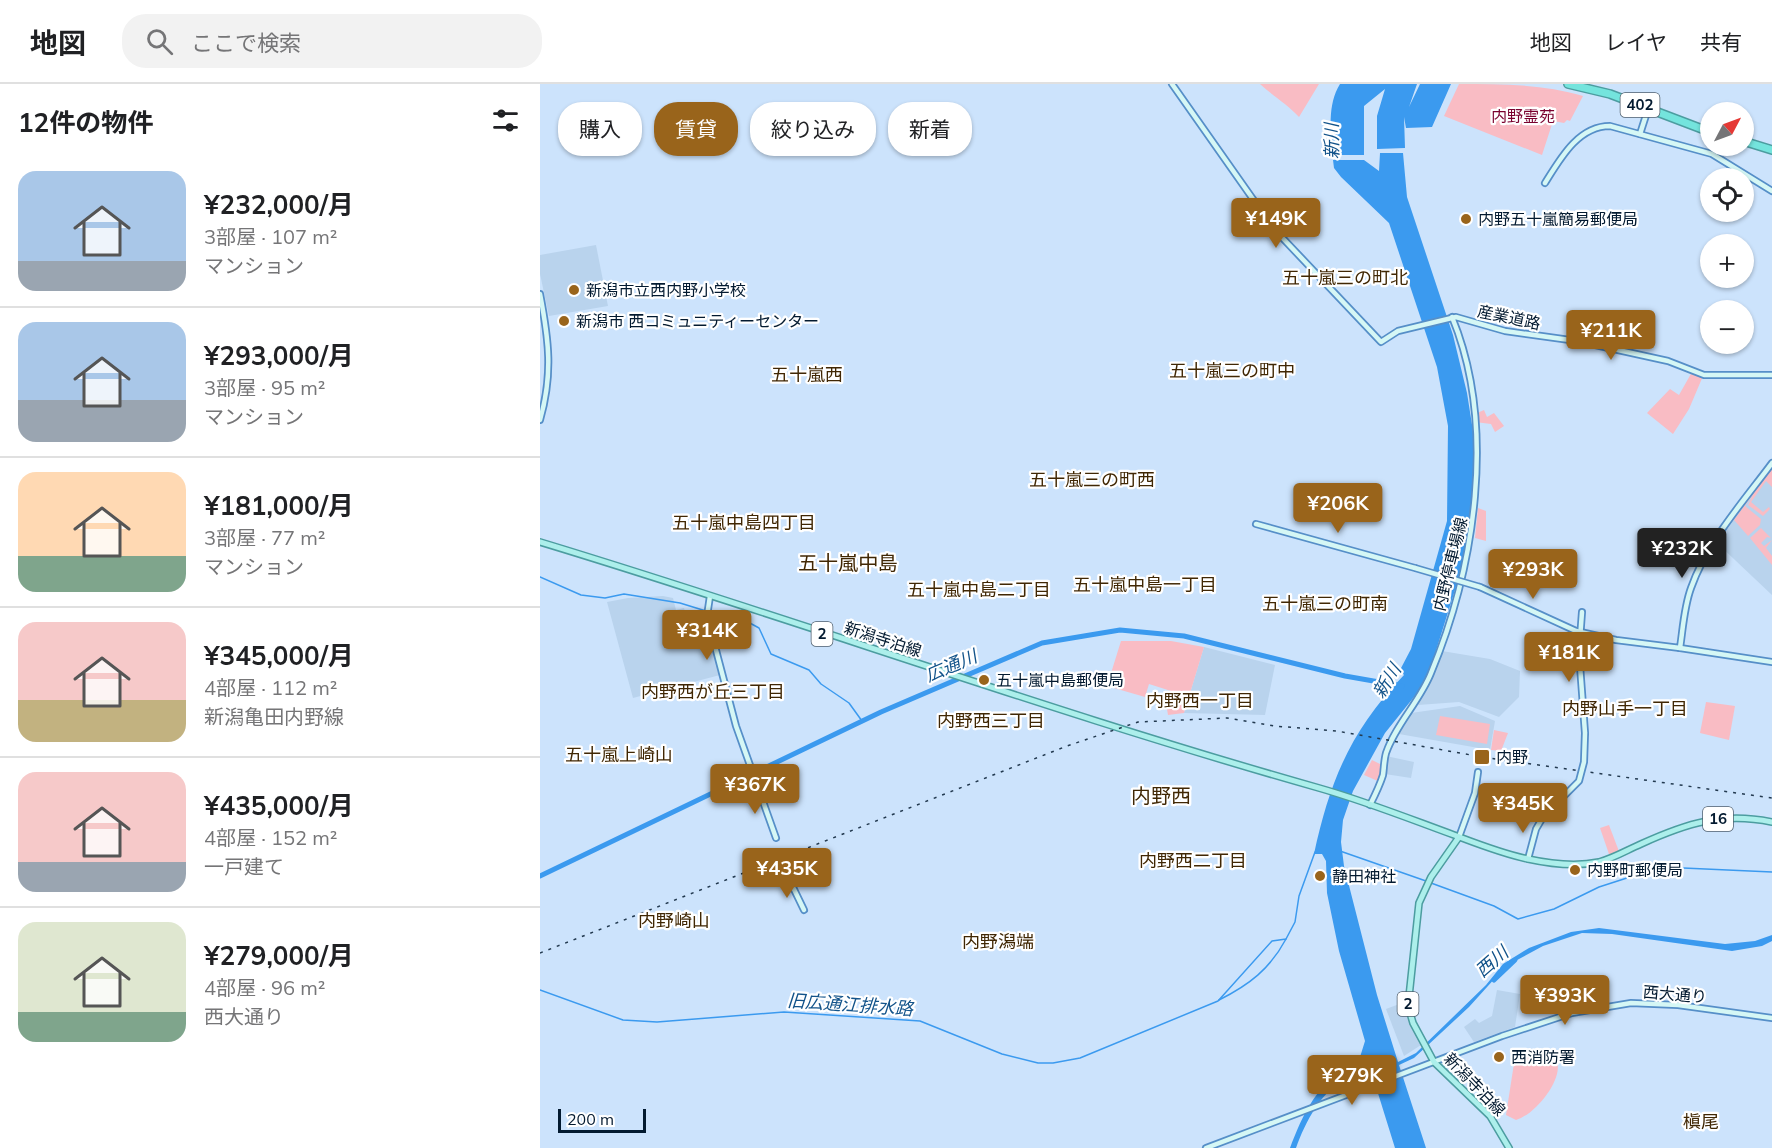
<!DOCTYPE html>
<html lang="ja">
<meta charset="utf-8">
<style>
body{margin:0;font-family:Mulish,"Noto Sans JP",sans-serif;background:#f2f2f2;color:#202124;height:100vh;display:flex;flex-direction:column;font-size:22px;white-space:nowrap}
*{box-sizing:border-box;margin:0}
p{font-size:20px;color:#757577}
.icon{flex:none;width:33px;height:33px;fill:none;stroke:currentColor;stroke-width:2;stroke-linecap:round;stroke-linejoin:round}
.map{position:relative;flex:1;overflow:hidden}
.details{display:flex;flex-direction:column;background:#fff;width:540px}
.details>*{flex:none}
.banner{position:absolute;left:18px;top:18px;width:570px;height:54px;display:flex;gap:12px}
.needle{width:39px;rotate:49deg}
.buttons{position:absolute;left:1160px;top:18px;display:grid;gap:12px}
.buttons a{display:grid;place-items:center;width:54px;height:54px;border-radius:50%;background:#fff;box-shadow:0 2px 4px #0004;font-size:30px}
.scale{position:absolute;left:18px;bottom:15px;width:88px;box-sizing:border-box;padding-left:6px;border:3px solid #031a30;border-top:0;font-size:16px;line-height:21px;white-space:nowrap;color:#031a30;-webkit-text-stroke:4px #fff;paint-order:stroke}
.price{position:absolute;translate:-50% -51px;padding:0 14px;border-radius:6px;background:#99641b;color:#fff;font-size:20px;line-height:39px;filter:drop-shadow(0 2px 3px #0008)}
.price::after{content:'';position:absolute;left:50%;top:36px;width:18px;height:14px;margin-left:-9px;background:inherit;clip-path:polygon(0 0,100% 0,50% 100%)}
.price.selected{background:#222;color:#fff}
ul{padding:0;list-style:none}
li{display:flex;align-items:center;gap:18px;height:150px;padding:0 18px}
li+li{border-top:2px solid #e0e0e0}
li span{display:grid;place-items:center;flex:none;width:168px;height:120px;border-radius:18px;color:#555}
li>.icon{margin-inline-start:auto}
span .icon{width:72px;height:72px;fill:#fffc;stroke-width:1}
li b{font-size:26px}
h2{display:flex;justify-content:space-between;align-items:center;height:72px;padding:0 18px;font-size:26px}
.chip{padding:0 21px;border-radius:24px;background:#fff;box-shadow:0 2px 4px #0004;font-size:21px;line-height:54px}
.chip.selected{background:#99641b;color:#fff}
header{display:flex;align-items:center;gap:36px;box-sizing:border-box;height:84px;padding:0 30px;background:#fff;border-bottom:2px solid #e0e0e0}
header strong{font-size:28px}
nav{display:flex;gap:33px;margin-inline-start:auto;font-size:21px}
.search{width:420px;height:54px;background:#f2f2f2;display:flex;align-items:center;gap:15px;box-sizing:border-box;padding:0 21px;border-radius:24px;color:#757577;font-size:22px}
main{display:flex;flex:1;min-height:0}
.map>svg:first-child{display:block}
.built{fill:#b9d3ed}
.green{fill:#f9bcc4}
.water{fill:#3b9aef}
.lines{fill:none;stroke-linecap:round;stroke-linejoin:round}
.stream{stroke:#3b9aef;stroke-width:1.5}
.river{stroke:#3b9aef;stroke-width:5}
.secondary-casing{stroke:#568fc8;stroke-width:8}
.primary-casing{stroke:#4c9da0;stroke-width:8}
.highway-casing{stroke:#4c9da0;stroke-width:10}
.secondary{stroke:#d5f7f5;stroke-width:4.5}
.primary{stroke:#acefeb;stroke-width:5}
.highway{stroke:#74e4dd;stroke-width:7}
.rail{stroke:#22394f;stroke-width:1.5;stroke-dasharray:3 6;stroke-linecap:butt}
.secondary-bridge-casing{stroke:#568fc8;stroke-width:8;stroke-linecap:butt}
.secondary-bridge{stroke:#d5f7f5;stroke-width:4.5}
.poi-dot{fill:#99641b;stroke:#fff;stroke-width:2}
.labels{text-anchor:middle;stroke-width:4.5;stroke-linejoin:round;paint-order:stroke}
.shield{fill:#fff;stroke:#4f5f6e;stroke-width:1.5}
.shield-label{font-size:15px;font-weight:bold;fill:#031a30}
.park-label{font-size:16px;fill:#7a022f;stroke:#fff}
.poi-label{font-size:16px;fill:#031a30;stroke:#fff;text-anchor:start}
.street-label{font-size:16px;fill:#031a30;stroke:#fff}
.water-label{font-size:18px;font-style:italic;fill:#12538a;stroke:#fff}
.neighbourhood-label{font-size:18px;fill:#402704;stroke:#fff}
.quarter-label{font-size:20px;fill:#402704;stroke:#fff}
</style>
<header>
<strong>地図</strong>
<div class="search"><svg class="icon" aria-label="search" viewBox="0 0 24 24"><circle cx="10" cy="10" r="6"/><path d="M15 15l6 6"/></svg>ここで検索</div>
<nav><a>地図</a><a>レイヤ</a><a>共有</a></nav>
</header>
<main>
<section class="details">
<h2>12件の物件<svg class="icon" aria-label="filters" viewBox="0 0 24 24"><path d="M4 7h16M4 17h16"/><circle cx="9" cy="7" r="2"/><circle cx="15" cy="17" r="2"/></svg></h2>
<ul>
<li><span style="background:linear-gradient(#a9c7e8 75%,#9aa5b1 0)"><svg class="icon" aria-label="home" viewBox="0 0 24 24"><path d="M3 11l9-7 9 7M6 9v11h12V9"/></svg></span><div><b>¥232,000/月</b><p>3部屋 · 107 m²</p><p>マンション</p></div></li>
<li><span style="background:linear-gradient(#a9c7e8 65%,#9aa5b1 0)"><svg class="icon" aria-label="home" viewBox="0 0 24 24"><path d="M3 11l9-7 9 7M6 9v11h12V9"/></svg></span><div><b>¥293,000/月</b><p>3部屋 · 95 m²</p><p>マンション</p></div></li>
<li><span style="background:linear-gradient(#ffd9b3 70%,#7fa58c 0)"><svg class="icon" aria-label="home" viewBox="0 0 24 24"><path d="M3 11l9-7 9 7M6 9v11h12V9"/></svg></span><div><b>¥181,000/月</b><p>3部屋 · 77 m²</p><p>マンション</p></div></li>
<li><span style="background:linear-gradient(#f6c9c9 65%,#c2b280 0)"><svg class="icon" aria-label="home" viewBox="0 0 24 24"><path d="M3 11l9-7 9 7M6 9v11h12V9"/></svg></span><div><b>¥345,000/月</b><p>4部屋 · 112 m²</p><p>新潟亀田内野線</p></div></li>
<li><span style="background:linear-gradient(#f6c9c9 75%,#9aa5b1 0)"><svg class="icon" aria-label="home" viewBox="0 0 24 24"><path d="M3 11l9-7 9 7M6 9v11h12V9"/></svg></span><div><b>¥435,000/月</b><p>4部屋 · 152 m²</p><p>一戸建て</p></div></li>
<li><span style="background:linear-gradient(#dfe7d0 75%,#7fa58c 0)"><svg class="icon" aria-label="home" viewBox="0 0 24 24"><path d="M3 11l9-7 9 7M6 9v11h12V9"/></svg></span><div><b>¥279,000/月</b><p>4部屋 · 96 m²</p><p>西大通り</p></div></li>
</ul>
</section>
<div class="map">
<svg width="1232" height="1064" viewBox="0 0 1232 1064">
<rect width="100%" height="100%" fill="#cce3fc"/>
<g class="built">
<path d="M56,161L68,222L9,232L0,190V171Z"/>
<path d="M1232,384V511L1177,459Z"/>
<path d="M123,512L133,514L136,526L144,524L151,549L167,545L180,591L93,614L67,518L88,514Z"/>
<path d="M664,563L735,581L725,631L644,629Z"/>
<path d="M902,567L950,575L980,587L979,613L959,633L919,618L878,621Z"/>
<path d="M920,622L955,637L950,666L859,650L871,629Z"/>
<path d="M846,672L874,678L871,694L845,690Z"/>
<path d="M957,906L980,910L975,943L934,958L924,943L935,935L939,939L952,932Z"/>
<path d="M862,919L881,961L864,972L846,925Z"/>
</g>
<g class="green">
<path d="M720,0H779L759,33C747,20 733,12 720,0Z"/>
<path d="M919,0C960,0 1003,0 1043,12L1030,37L1027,36L1024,39L1013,37L1002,71L904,32Z"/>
<path d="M1152,288L1163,292L1149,325L1133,350L1107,329L1130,305L1139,311Z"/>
<path d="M944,326L947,333L954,329L964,342L955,348L951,340L935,338V330Z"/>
<path d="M1232,384V403L1226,397L1211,418L1223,428L1229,423L1230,425L1223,432L1208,421L1213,411L1205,422L1221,435L1220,441L1208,452L1194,436Z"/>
<path d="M938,424L946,427V457L935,454Z"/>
<path d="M1221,444L1231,454L1227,453L1221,459L1224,462L1232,456L1226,464L1232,472V481L1210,454Z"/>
<path d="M581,557H631L664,563L644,629L628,631L627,625L631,607L609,600L605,613L567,602Z"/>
<path d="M1166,618L1195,622L1189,656L1160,649Z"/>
<path d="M900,632L950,640L947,660L896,651Z"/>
<path d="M954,646L968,649L961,667L951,666Z"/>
<path d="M832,676L844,682L840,698L824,691Z"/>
<path d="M992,707L1015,713L997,733L992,731L994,726L989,724Z"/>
<path d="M1069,741L1080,770L1070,773L1060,744Z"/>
<path d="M984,972L1017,978C1023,995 996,1030 976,1036L966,1031L975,973Z"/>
</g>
<g class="water">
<path d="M800,0H877L869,23L880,0H911L892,43L866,44L864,33L865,64L837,65V32L845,5L824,22V71H792C791,47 787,21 800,0Z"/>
<path d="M840,69H863L867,113L913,251L927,309L933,347L935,427L915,506L889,589L878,608L845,649L813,707L803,736L801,758L804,782L837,911L858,978L876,969L946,901L963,880L989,864L1031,848L1059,844L1185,860L1215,857L1232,851V857L1222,862L1192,867L1072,850L1042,849L1003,862L966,882L929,923L874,974L859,981L886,1064H855L832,990L814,995L809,994C782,1004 765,1039 756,1064H750C761,1035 780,988 816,986L825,957L799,867L787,809L786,777L782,770H774C790,696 811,646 864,591L860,586L871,565L907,437L908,342L897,283L849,139L801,93L794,84L793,76H824L839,87Z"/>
</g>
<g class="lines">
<g class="stream">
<path d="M0,493L41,511L65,514L84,510L140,519L166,527"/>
<path d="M170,529L208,538L219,544L231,570L269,586L281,600L309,619L322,637"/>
<path d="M800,767L886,797"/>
<path d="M891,799L954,822L978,835L1014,825L1059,803L1121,783L1232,788"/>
<path d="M0,906L83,936L117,938L244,928L380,937L462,970L498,979H513L540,974L678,917L732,857L746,855L755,838L759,812L775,768"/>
<path d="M679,916C709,901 730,885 746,855"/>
</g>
<g class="river">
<path d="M0,792L341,628L502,559L580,546L644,552L805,592L862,602"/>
<path d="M954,896L975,876"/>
</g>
<defs>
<g id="secondary">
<path d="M632,0L734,145L841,258L858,247L916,233L965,247L1037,257L1128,277L1164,291H1232"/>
<path d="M1100,50L1108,25"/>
<path d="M1005,99C1020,75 1038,42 1070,42L1172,70L1232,107"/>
<path d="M0,210C9,257 13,290 0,336"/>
<path d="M716,440L875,484"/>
<path d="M940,503L1036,547L1076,556L1140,564C1143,544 1144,523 1151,504C1167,458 1203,418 1232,379"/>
<path d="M170,512L167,532L196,642L236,754"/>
<path d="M1042,528L1039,568L1045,649"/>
<path d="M1140,564L1232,578"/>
<path d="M830,721C835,711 840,701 843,691C844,684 844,676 846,669C856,640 880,617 891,589C935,483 957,342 912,233"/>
<path d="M919,753L935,709L938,688"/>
<path d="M988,775L996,745L1003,733"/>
<path d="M249,795L264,826"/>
<path d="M666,1064L962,952L1032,929L1091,919L1138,921L1232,934"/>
</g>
<g id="primary">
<path d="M0,458C261,537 517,630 779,704C825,717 870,735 914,751C938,760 963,770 988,775C1011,780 1035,783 1059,778C1074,774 1087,766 1101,760C1147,739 1182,728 1232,738"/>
<path d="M919,753L891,793L879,819L868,922L873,939L894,978L950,1032L969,1064"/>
</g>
<g id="highway">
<path d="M1028,0L1070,10L1170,48"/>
<path d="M1203,57L1232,66"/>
</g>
</defs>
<use href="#secondary" class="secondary-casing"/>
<use href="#primary" class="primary-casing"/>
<use href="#highway" class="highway-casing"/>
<use href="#secondary" class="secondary"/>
<use href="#primary" class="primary"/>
<use href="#highway" class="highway"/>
<path class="rail" d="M0,869L527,662L598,638L687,634L734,642L797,647L942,673L1232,714"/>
<defs>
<g id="secondary-bridge">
<path d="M875,484L940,503"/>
<path d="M1003,733L1039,697L1044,678L1045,649"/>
</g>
</defs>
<use href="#secondary-bridge" class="secondary-bridge-casing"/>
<use href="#secondary-bridge" class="secondary-bridge"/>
</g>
<g class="poi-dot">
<circle cx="926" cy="135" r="6"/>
<circle cx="34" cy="206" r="6"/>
<circle cx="24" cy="237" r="6"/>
<circle cx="444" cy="596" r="6"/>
<rect x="934" y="665" width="16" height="16" rx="3"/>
<circle cx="1035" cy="786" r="6"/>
<circle cx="780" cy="792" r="6"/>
<circle cx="959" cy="973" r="6"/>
</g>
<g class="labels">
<g class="shield">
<rect x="1080.5" y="9" width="39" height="24" rx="4.5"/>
<rect x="271.5" y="538" width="21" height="24" rx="4.5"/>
<rect x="1163" y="723" width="30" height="24" rx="4.5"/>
<rect x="857.5" y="908" width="21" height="24" rx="4.5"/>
</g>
<g class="shield-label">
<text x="1100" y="26">402</text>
<text x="282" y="555">2</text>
<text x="1178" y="740">16</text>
<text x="868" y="925">2</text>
</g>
<g class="park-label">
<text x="983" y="38">内野霊苑</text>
</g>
<g class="poi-label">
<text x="938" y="141">内野五十嵐簡易郵便局</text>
<text x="46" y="212">新潟市立西内野小学校</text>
<text x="36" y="243">新潟市 西コミュニティーセンター</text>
<text x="456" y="602">五十嵐中島郵便局</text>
<text x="956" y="679">内野</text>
<text x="1047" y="792">内野町郵便局</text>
<text x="792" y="798">静田神社</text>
<text x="971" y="979">西消防署</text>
</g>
<g class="street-label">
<text transform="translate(969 233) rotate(12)" y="6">産業道路</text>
<text transform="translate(910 480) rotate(-76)" y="6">内野停車場線</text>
<text transform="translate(343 555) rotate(18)" y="6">新潟寺泊線</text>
<text transform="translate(1135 910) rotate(5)" y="6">西大通り</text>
<text transform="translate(935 1000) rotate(46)" y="6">新潟寺泊線</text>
</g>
<g class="water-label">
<text transform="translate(792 57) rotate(-91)" y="6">新川</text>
<text transform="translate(411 582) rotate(-23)" y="6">広通川</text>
<text transform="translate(847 597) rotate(-58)" y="6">新川</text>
<text transform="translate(952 878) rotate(-41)" y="6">西川</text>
<text transform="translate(310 921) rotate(4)" y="6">旧広通江排水路</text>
</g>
<g class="neighbourhood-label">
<text x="805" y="200">五十嵐三の町北</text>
<text x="692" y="293">五十嵐三の町中</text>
<text x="267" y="297">五十嵐西</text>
<text x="552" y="402">五十嵐三の町西</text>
<text x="204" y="445">五十嵐中島四丁目</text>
<text x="605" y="507">五十嵐中島一丁目</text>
<text x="439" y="512">五十嵐中島二丁目</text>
<text x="785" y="526">五十嵐三の町南</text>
<text x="173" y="614">内野西が丘三丁目</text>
<text x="660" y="623">内野西一丁目</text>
<text x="1085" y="631">内野山手一丁目</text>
<text x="451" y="643">内野西三丁目</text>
<text x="79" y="677">五十嵐上崎山</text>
<text x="653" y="783">内野西二丁目</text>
<text x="134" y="843">内野崎山</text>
<text x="458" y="864">内野潟端</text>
<text x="1161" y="1044">槇尾</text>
</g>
<g class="quarter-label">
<text x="308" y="486">五十嵐中島</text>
<text x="621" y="719">内野西</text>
</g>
</g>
</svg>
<div class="buttons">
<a><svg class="needle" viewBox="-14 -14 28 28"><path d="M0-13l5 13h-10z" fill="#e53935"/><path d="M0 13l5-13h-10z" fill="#757577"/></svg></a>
<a><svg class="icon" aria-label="locate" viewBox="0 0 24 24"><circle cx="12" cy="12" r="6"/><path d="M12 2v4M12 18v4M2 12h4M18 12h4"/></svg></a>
<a>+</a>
<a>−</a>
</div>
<div class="scale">200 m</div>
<b class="price" style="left:736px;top:165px">¥149K</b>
<b class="price" style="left:1071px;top:277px">¥211K</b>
<b class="price" style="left:798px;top:450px">¥206K</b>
<b class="price selected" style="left:1142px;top:495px">¥232K</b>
<b class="price" style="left:993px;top:516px">¥293K</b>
<b class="price" style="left:167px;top:577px">¥314K</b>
<b class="price" style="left:1029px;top:599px">¥181K</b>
<b class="price" style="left:215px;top:731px">¥367K</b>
<b class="price" style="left:983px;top:750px">¥345K</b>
<b class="price" style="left:247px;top:815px">¥435K</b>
<b class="price" style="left:1025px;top:942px">¥393K</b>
<b class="price" style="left:812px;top:1022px">¥279K</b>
<div class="banner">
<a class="chip">購入</a>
<a class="chip selected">賃貸</a>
<a class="chip">絞り込み</a>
<a class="chip">新着</a>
</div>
</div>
</main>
